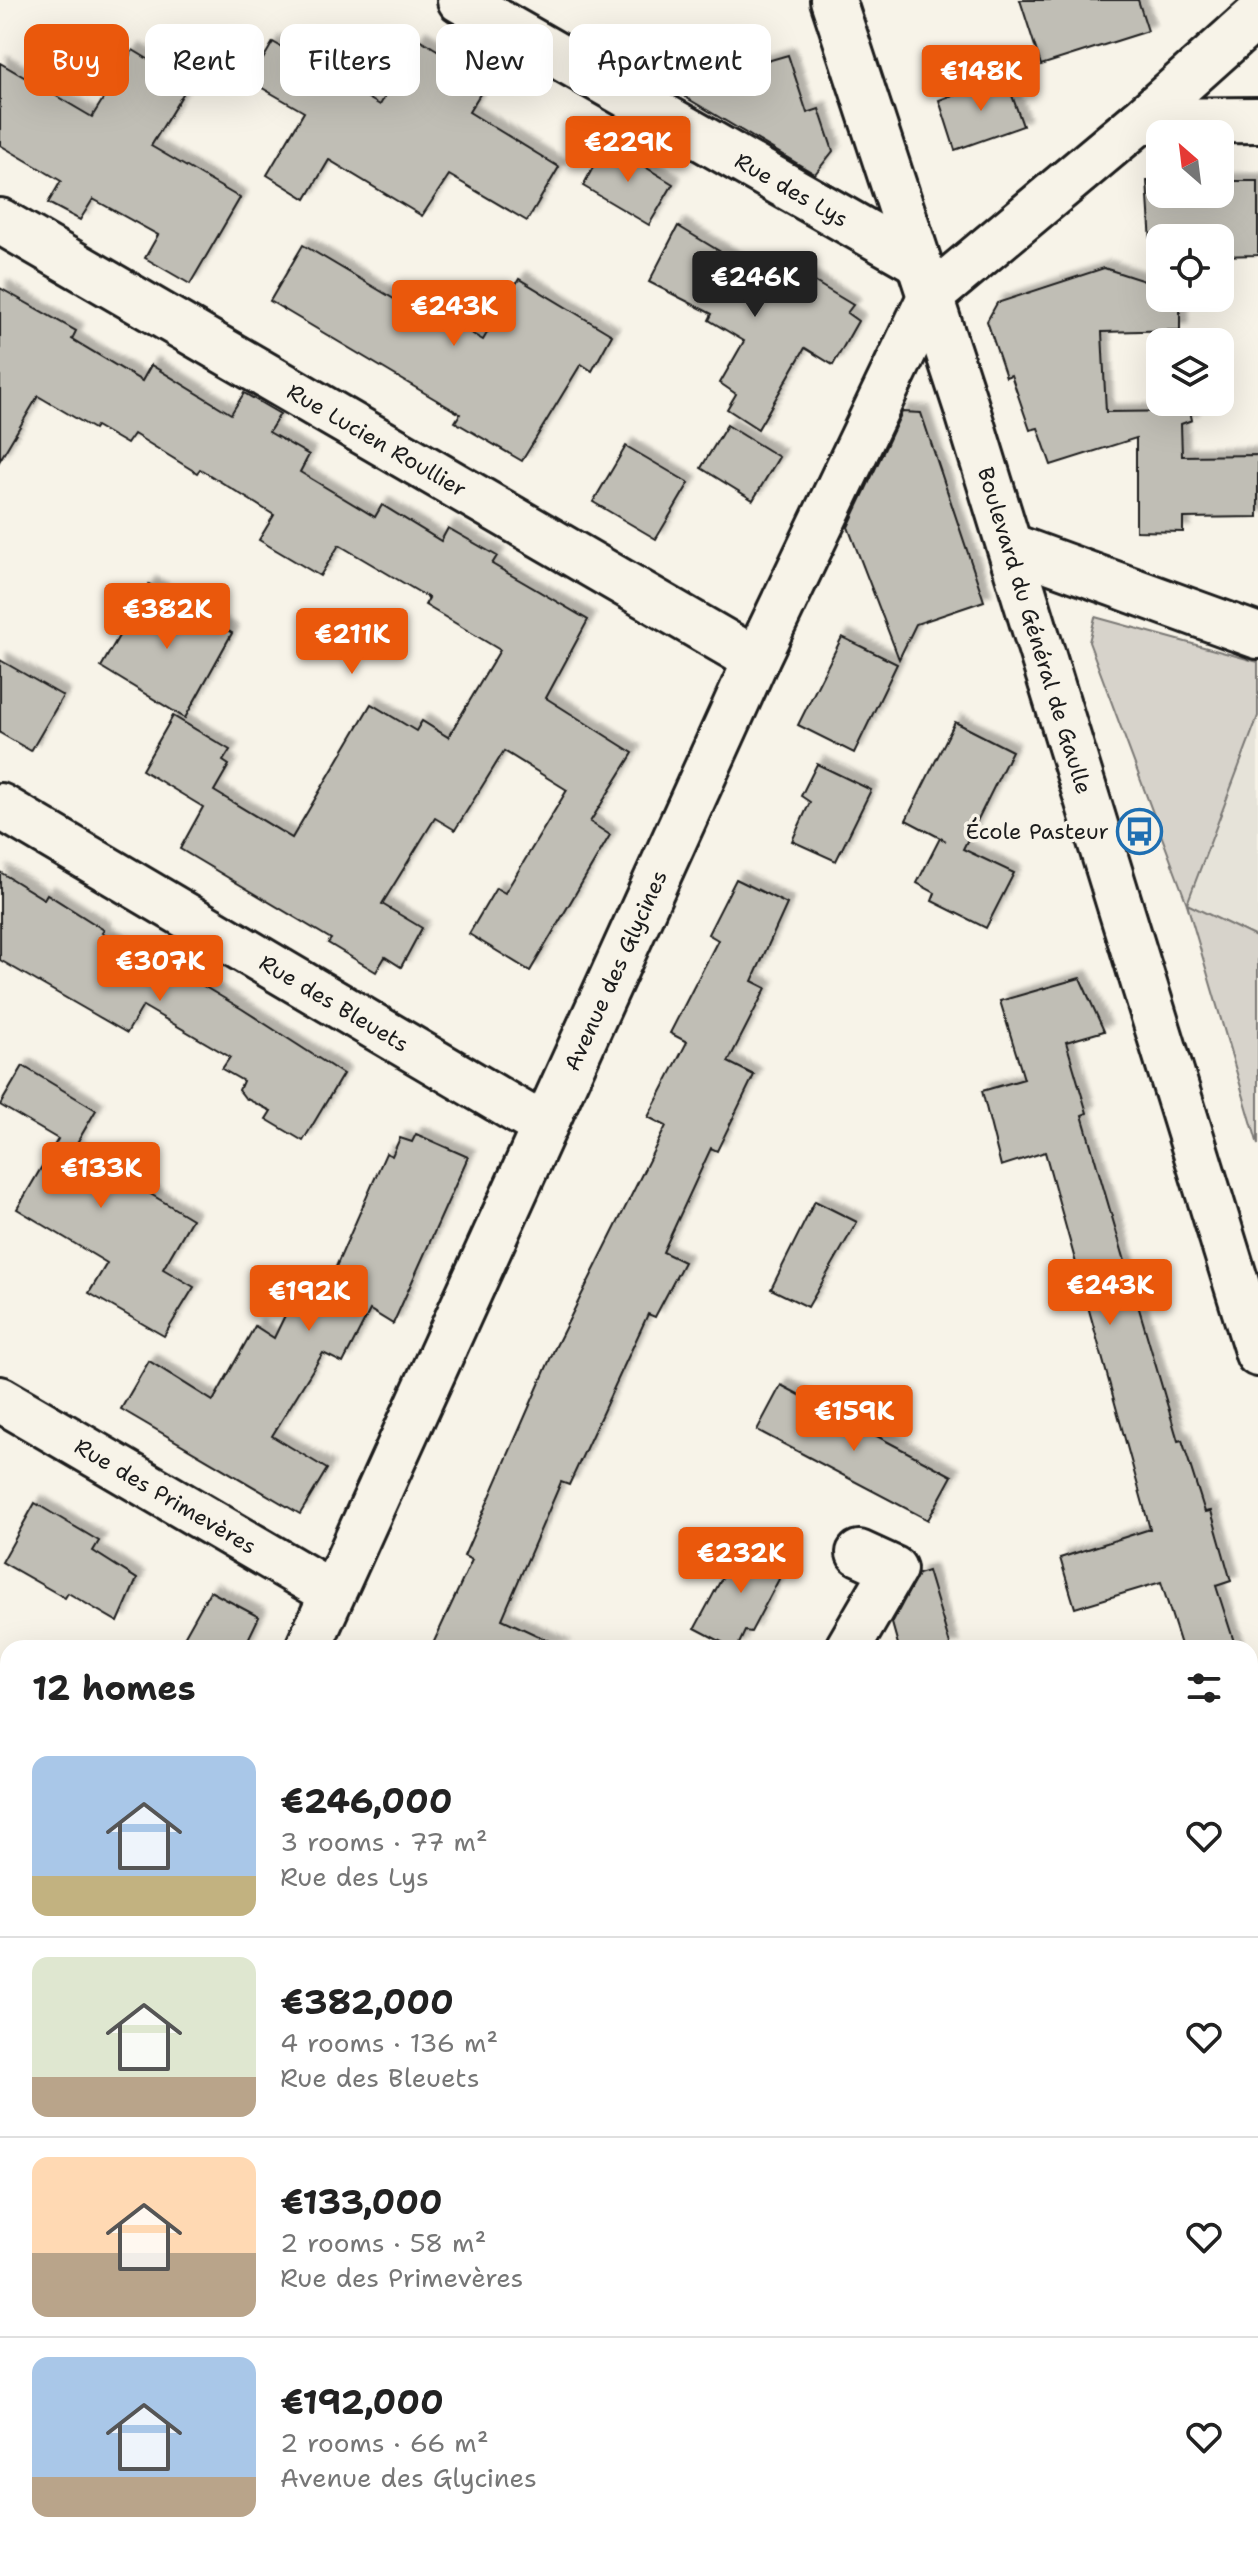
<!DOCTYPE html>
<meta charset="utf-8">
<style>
body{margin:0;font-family:"Shantell Sans",sans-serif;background:#f6f6f6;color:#222;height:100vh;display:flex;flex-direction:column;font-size:30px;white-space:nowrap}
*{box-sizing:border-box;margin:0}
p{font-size:26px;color:#767676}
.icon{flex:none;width:44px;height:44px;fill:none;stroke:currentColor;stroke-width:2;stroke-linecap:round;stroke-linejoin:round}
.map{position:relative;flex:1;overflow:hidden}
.details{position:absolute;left:0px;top:1640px;width:1258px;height:914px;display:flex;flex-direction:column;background:#fff;border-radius:24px 24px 0 0;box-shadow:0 8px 32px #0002}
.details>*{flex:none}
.guide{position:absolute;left:24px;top:24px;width:800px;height:72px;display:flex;gap:16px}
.needle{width:52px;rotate:332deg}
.controls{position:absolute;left:1146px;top:120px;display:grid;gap:16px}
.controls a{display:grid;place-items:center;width:88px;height:88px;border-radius:16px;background:#fff;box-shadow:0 8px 32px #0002;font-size:40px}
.price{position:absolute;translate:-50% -68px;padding:0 18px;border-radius:8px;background:#ea580c;color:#fff;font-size:26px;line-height:52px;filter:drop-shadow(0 2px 4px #0008)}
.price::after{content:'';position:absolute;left:50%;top:48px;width:24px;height:18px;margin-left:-12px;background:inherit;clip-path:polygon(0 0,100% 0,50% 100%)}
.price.active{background:#222;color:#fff}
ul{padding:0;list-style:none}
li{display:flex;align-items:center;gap:24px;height:200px;padding:0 32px}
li+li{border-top:2px solid #e0e0e0}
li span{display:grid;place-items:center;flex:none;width:224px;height:160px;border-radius:16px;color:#555}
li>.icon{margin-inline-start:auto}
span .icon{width:96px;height:96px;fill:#fffc;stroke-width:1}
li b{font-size:34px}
h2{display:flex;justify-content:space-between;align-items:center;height:96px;padding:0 32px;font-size:34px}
.pill{padding:0 28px;border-radius:16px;background:#fff;box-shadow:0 8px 32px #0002;font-size:28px;line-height:72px}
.pill.active{background:#ea580c;color:#fff}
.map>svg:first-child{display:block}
.built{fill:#e6e3d9}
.green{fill:#d7d3cb;stroke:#7a7874;stroke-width:2}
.building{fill:#c0beb5;stroke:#1c1c1c;stroke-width:2;filter:url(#shadow)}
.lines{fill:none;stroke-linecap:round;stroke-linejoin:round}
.minor-casing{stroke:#1c1c1c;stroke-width:50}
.minor{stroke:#f7f3e8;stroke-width:44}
.labels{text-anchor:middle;stroke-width:7;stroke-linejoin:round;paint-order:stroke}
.street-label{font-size:22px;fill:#1c1c1c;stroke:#f7f3e8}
.poi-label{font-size:22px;fill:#1c1c1c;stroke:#f7f3e8;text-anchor:end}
</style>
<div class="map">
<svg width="1258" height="2553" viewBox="0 0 1258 2553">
<defs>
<filter id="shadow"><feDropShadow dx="7" dy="-7" stdDeviation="2" flood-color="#0004"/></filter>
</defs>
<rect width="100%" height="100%" fill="#f7f3e8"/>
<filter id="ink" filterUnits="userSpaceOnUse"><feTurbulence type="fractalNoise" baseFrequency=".0125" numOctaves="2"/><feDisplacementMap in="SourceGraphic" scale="16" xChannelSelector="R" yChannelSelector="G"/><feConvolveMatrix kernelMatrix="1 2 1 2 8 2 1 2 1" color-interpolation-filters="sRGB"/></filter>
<g filter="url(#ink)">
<path class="built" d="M1258,716V938L1187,904Z"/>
<path class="green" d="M1095,617L1258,662V716L1187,904L1258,938V1145L1187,904L1089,642Z"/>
<g class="building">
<path d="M1020,0H1138L1148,31L1041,65Z"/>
<path d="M419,39L488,81L469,112L559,167L527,221L449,175L422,216L329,160L306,199L267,175L304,112L250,81L273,42L380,105Z"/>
<path d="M677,39L698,52L702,45L740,69L788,55L807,113L819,109L833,151L815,174L653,78Z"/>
<path d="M133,50L189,84L151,146L240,198L190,284L145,258L158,235L93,199L80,220L48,203L61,181L0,145V63L92,117Z"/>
<path d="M1005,76L1023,126L955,150L939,100Z"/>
<path d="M606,143L673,184L649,225L583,186Z"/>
<path d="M1147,181H1160V194H1220V181H1258V255L1220,256V238H1160V259H1152Z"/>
<path d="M678,226L793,296L805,276L853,305L847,313L858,321L833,365L805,348L758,429L727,409L736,394L720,383L744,341L709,320L712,314L649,282Z"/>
<path d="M303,245L394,299L399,291L483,340L519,279L612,335L592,371L581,364L522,461L455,422L460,414L270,301Z"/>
<path d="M1104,268L1160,286V298H1180V330L1102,332L1106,412L1190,411L1192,420L1181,424L1182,456L1258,455V517L1183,518V532L1136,531V438L1051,465L1038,428L1030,430L1011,375L1006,377L987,321L997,303Z"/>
<path d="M0,288L76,331L72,339L142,381L151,365L231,414L244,393L280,414L269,432L309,455L300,472L375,517L382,505L441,541L448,528L497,556L492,564L588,620L546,698L633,753L590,822L610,835L530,971L469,934L496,888L505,893L567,790L504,751L455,830L435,818L382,904L422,928L401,967L385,957L376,972L328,943L331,939L180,849L203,807L142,770L173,716L230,750L223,761L229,765L214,791L292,838L371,704L416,731L422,721L448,737L500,650L425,605L429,598L339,545L320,576L259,540L274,515L200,469L197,473L134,434L127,444L96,426L94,429L38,396L0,460Z"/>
<path d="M902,412L921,413L984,601L916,624L899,659L848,527Z"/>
<path d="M727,425L779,457L753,500L701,468Z"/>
<path d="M626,446L689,483L656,539L593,502Z"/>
<path d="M149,584L232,633L185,718L101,667Z"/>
<path d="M842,637L897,664L854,753L798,725Z"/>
<path d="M0,660L63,696L31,751L0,733Z"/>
<path d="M955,722L1012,751L963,849L1014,873L986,928L932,901L935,893L917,883L940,838L946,841L906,820Z"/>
<path d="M817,764L871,790L836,861L792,841L810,802L801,796Z"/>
<path d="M0,872L44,899L47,894L104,930L102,933L187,983L190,978L242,1009L343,1074L303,1141L266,1119L271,1111L245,1098L239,1090L243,1081L222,1069L230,1057L143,1006L127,1033L0,960Z"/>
<path d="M736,879L787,904L752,981L766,988L728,1062L754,1075L717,1151L711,1148L663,1252L684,1262L655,1317L648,1314L569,1485L561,1482L502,1619L564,1648H431L472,1560L464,1556L554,1350L666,1126L648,1117L687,1042L670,1033L718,940L708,934Z"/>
<path d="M1080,978L1104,1031L1066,1042L1087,1113L1082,1115L1178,1441L1182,1440L1205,1512L1211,1511L1231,1581L1216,1586L1236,1648H1182L1161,1582L1075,1608L1060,1558L1150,1529L1045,1152L1001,1166L982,1091L1024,1079L1000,1001Z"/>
<path d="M23,1066L96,1110L74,1148L192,1219L163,1269L194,1287L164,1336L89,1293L107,1263L17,1209L58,1139L0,1105Z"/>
<path d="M416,1134L468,1157L393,1324L370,1310L343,1363L323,1353L272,1436L327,1469L300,1514L121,1409L149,1361L213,1401L255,1326L274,1338L290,1305L303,1312L314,1289L324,1294L386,1153L392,1156L400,1138L412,1142Z"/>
<path d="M815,1201L857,1222L808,1307L771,1289Z"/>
<path d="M781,1385L952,1476L928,1520L757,1430Z"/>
<path d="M35,1503L99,1541L93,1551L137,1579L118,1622L68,1593L65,1598L2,1562Z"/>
<path d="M742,1541L787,1564L751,1632L745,1631L737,1648H733L695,1628Z"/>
<path d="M928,1571L951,1648H899L892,1623L918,1574Z"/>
<path d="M210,1591L259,1617L244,1648H178Z"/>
</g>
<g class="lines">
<defs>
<g id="minor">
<path id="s1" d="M460,0L917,261"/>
<path id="s2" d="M833,0L966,406L1258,1354"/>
<path d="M1140,121L1258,120"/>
<path id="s3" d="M0,221L756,660"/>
<path d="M1010,546L1258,636"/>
<path id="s4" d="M0,806L543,1126"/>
<path id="s5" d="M0,1399L332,1593"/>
<path id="s6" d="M308,1648L756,660L930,297L1140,121L1258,15"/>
<path d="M848,1648L894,1569L859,1553"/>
<path d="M0,2005L8,2010"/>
<path d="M1250,2084L1258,2082"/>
</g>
</defs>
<use href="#minor" class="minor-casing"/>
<use href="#minor" class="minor"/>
</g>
</g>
<defs>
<symbol id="bus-ring" viewBox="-11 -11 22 22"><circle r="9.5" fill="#f7f3e8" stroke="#1f6fb2" stroke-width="1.5"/><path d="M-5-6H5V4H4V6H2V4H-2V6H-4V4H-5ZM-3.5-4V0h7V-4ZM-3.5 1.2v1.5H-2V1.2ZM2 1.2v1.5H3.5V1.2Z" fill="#1f6fb2"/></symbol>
</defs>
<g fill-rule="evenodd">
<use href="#bus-ring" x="1114" y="806" width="51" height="51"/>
</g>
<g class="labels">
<g class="street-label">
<text dy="8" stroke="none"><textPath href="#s1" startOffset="382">Rue des Lys</textPath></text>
<text dy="8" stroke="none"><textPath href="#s3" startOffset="436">Rue Lucien Roullier</textPath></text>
<text dy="8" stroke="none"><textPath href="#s2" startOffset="662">Boulevard du Général de Gaulle</textPath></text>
<text dy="8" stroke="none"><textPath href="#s6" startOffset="744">Avenue des Glycines</textPath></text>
<text dy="8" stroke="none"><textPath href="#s4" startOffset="388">Rue des Bleuets</textPath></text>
<text dy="8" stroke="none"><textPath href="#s5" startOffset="192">Rue des Primevères</textPath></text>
</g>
<g class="poi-label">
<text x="1109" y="839">École Pasteur</text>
</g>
</g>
</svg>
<div class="controls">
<a><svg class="needle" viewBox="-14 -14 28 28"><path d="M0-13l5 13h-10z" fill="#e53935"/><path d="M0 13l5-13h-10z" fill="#767676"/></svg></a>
<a><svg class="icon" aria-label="locate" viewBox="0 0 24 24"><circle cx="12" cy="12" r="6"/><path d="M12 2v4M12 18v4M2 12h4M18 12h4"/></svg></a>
<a><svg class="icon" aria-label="layers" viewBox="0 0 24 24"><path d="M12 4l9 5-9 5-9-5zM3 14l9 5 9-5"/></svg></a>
</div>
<b class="price" style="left:981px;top:113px">€148K</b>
<b class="price" style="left:628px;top:184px">€229K</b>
<b class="price active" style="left:755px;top:319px">€246K</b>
<b class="price" style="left:454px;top:348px">€243K</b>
<b class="price" style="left:167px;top:651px">€382K</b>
<b class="price" style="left:352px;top:676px">€211K</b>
<b class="price" style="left:160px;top:1003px">€307K</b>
<b class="price" style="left:101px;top:1210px">€133K</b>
<b class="price" style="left:1110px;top:1327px">€243K</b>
<b class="price" style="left:309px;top:1333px">€192K</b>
<b class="price" style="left:854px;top:1453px">€159K</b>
<b class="price" style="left:741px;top:1595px">€232K</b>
<div class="guide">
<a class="pill active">Buy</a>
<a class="pill">Rent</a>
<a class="pill">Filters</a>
<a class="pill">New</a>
<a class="pill">Apartment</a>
</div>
<section class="details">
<h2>12 homes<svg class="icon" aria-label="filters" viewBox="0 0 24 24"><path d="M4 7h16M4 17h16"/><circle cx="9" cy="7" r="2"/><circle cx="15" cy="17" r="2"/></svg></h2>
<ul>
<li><span style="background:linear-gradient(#a9c7e8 75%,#c2b280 0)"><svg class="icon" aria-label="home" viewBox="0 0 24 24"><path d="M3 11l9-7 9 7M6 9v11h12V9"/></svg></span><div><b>€246,000</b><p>3 rooms · 77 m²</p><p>Rue des Lys</p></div><svg class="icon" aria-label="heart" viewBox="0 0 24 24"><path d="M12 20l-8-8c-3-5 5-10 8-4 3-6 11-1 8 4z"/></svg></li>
<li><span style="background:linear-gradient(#dfe7d0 75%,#b9a48a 0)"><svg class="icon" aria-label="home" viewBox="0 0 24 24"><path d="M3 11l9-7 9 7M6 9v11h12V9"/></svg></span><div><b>€382,000</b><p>4 rooms · 136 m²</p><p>Rue des Bleuets</p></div><svg class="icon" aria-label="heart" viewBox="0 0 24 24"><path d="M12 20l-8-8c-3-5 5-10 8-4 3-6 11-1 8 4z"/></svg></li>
<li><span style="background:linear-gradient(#ffd9b3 60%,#b9a48a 0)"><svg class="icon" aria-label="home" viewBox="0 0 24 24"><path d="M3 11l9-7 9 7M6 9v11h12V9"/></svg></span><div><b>€133,000</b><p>2 rooms · 58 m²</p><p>Rue des Primevères</p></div><svg class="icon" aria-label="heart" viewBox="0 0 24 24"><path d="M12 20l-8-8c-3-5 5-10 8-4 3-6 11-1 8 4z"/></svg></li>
<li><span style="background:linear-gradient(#a9c7e8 75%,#b9a48a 0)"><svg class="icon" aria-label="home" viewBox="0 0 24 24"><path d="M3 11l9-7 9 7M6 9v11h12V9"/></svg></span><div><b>€192,000</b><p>2 rooms · 66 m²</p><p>Avenue des Glycines</p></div><svg class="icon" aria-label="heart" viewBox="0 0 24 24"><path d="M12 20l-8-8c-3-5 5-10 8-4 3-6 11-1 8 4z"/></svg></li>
</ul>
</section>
</div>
